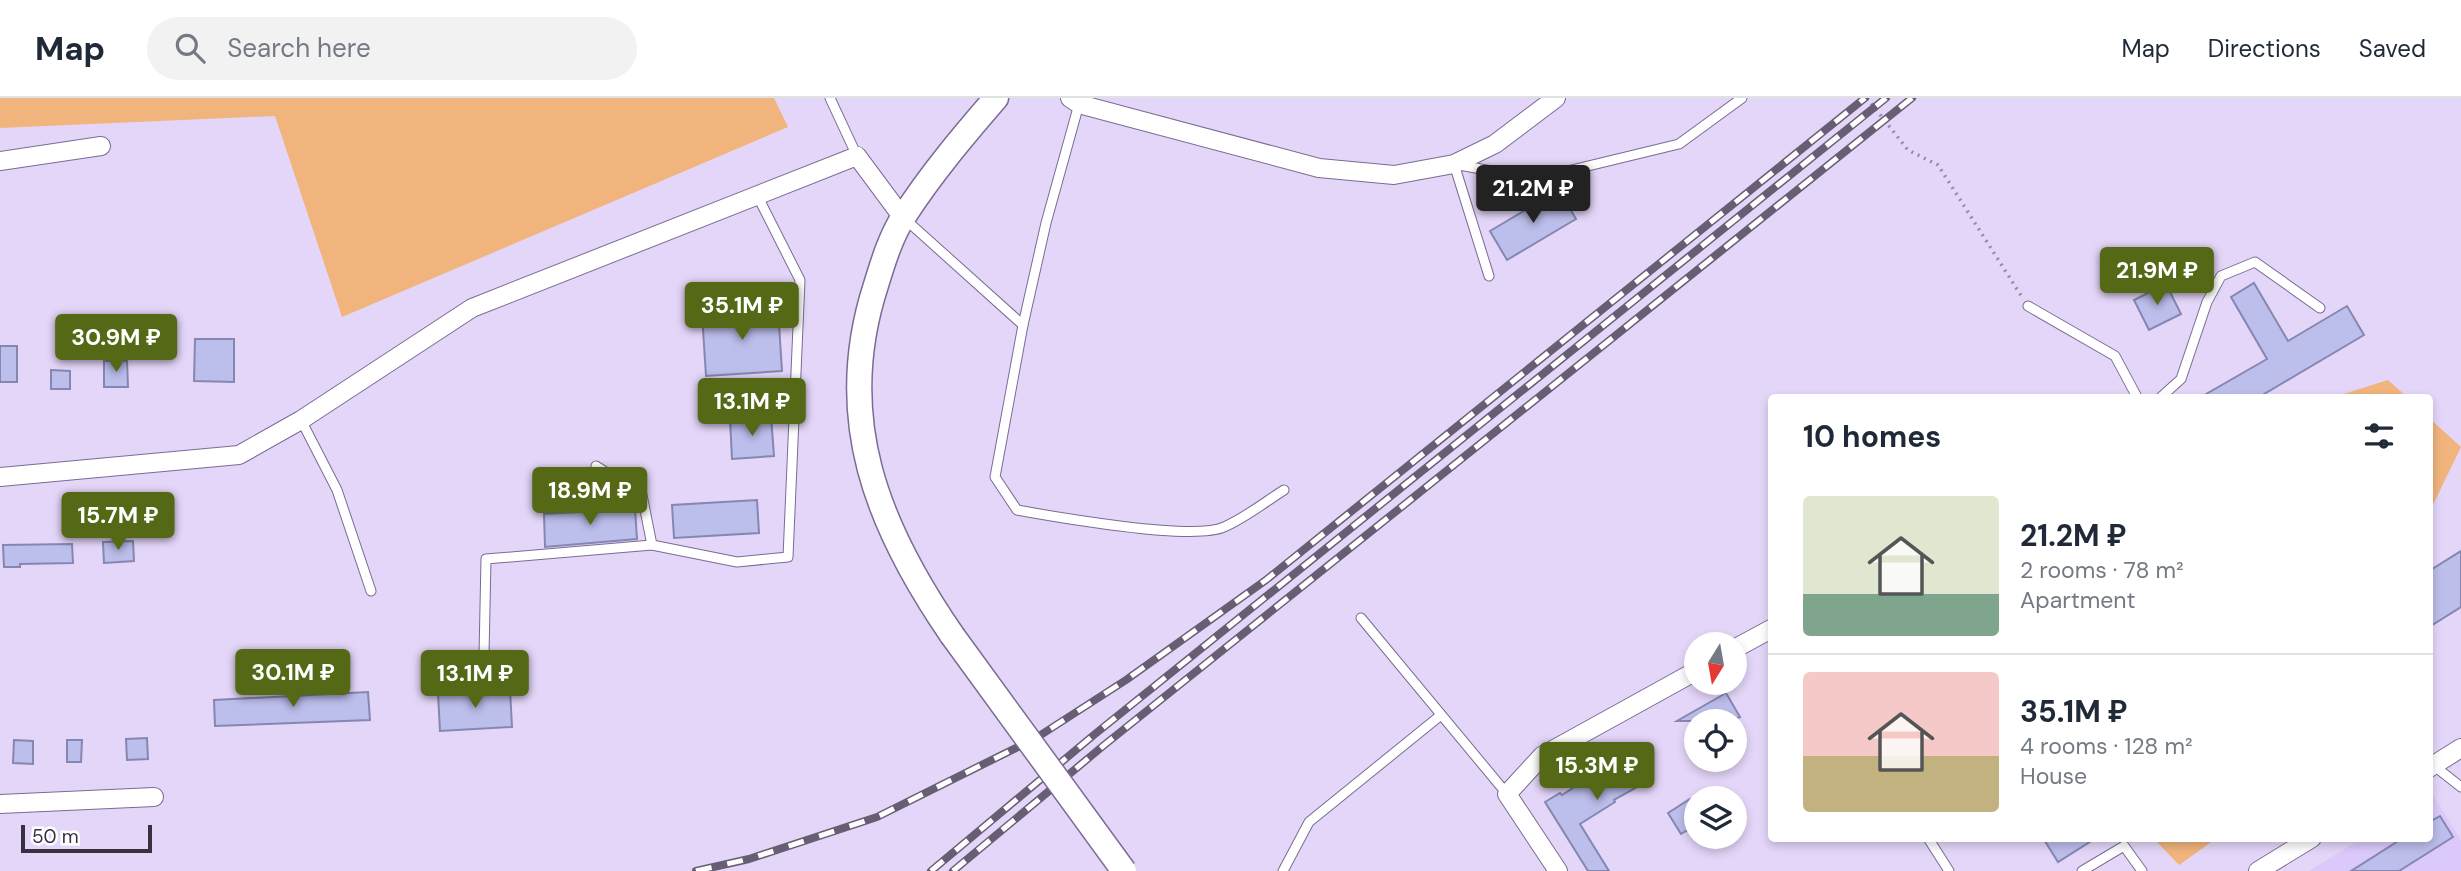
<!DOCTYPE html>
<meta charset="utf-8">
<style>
body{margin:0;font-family:"DM Sans",sans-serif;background:#f2f2f3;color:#1f2937;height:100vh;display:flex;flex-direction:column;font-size:26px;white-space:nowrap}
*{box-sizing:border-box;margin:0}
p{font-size:23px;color:#747a83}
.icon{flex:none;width:38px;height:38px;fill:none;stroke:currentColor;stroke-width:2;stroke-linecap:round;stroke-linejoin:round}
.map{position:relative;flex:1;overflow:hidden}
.panel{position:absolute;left:1768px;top:296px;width:665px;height:448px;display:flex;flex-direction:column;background:#fff;border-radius:7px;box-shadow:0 4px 10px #0003}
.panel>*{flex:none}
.needle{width:46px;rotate:191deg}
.controls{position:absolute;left:1684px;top:534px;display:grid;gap:14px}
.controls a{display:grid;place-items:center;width:63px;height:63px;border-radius:50%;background:#fff;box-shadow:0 4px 10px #0003;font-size:35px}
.scale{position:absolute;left:21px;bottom:18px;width:131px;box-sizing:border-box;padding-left:7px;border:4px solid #373041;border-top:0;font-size:19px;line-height:24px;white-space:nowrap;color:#373041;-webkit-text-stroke:5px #fefefe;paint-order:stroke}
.price{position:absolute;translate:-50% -60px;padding:0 16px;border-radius:7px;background:#546815;color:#fff;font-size:23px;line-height:46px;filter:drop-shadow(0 2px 4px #0008)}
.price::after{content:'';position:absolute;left:50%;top:42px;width:21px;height:16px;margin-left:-10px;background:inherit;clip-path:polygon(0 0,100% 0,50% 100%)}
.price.active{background:#222;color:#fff}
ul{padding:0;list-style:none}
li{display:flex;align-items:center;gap:21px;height:175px;padding:0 35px}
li+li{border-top:2px solid #e0e1e3}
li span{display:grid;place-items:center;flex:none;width:196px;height:140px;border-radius:7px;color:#555}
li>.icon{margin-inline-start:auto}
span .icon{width:84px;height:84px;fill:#fffc;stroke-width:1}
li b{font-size:30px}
h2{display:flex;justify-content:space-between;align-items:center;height:84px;padding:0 35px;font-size:30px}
header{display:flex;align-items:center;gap:42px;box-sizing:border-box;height:98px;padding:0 35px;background:#fff;border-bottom:2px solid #e0e1e3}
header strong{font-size:33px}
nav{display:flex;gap:38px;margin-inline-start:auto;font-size:24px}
.search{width:490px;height:63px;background:#f2f2f3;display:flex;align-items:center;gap:18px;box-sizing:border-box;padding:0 24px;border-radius:38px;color:#747a83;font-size:26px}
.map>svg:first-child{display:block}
.built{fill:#dcc9fb}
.green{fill:#f1b47d}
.building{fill:#bcbeeb;stroke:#8687b1;stroke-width:2}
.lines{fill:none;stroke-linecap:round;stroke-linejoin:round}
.service-casing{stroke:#7b6b93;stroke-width:11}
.minor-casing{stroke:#7b6b93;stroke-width:20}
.secondary-casing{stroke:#7b6b93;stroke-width:27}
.path{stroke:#978ca7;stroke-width:3.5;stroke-dasharray:2 5;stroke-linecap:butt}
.service{stroke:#fff;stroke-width:9}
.minor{stroke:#fff;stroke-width:18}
.secondary{stroke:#fff;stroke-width:24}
.rail-casing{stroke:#675e74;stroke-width:8}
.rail{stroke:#fefefe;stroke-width:5;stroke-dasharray:16;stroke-linecap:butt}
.secondary-bridge-casing{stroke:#7b6b93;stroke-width:27;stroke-linecap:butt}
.secondary-bridge{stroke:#fff;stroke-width:24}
</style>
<header>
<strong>Map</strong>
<div class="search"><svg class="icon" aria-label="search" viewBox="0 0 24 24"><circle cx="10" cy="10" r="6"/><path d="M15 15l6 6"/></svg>Search here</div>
<nav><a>Map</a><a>Directions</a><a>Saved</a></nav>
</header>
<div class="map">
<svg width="2461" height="773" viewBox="0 0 2461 773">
<rect width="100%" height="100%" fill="#e4d6f9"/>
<path class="built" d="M2433,697L2461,742V773H2309L2362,740H2429V699Z"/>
<g class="green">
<path d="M0,0H774L788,29L342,219L275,18L0,30Z"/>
<path d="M2388,282L2407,299H2334Z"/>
<path d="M2429,320L2461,349L2429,415Z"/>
<path d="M2153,740H2217L2179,767Z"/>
</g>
<g class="building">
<path d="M1559,92L1576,121L1507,162L1490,133Z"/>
<path d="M2254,185L2288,243L2347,208L2364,237L2259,299H2201L2267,261L2231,199Z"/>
<path d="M2166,186L2181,216L2149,232L2134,202Z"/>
<path d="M778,211L782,273L706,278L702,216Z"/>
<path d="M195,241H234V284L194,283Z"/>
<rect x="0" y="248" width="17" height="36"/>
<path d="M104,263H127L128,289H104Z"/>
<path d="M51,272L70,273V291H51Z"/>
<path d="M771,318L774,358L732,361L730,321Z"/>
<path d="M757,402L759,435L674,440L672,407Z"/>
<path d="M635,411L637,441L545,449L544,416Z"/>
<path d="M133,443L134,463L104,465L103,444Z"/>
<path d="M72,446L73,465L20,466V469H4L3,447Z"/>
<path d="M2461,453V509L2429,529V473Z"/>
<path d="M510,591L512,629L440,633L438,595Z"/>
<path d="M368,594L370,622L215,628L214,602Z"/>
<path d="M1726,595L1740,619L1732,623H1677Z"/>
<path d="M147,640L148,661L127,662L126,641Z"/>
<path d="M14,642L33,643V666L13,665Z"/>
<path d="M67,642H82L81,664H67Z"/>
<path d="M1636,649L1653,680L1614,702L1615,704L1580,726L1609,773H1588L1545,704L1560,695L1562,697Z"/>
<path d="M1690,701L1696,711V727L1681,736L1668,715Z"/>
<path d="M2440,718L2453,739L2399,773H2351L2403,740H2429V724Z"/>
<path d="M2043,740H2096L2058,764Z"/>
</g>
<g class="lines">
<defs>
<g id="service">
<path d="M830,0L857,58"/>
<path d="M905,121L1023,227L995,379L1017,412C1056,419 1193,443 1224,429C1245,420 1265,404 1284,392"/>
<path d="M1489,178L1454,66L1518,78L1555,76L1679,46L1742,0"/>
<path d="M2028,208L2115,258L2137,299"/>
<path d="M1023,227L1046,125L1079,6"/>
<path d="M2161,299L2181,281L2207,204L2221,178L2255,164L2320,210"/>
<path d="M301,322L337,392L371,493"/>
<path d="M596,368L642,397L652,447"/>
<path d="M1361,520L1507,696"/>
<path d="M484,557L486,461L652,447L737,464L788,459L800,182L757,97"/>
<path d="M2433,667L2461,689"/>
<path d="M1928,740L1949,773"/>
<path d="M1283,773L1309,724L1441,617"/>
<path d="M2082,773L2124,748L2142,773"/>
</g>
<g id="minor">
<path d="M1070,0L1079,6L1319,70L1394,77L1454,66L1495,46L1556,0"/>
<path d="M0,63L101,48"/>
<path d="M0,379L239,357L301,322L472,210L857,58L903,120"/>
<path d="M1734,551L1771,531"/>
<path d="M2429,670L2461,650"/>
<path d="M0,706L154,699"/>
<path d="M1558,773L1507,696L1542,658L1696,573"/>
<path d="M2258,773L2312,740"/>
</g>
<path id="secondary" d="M952,537C877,428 833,319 876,187C883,164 891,138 904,118C931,76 964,37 996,0"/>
</defs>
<use href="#service" class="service-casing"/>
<use href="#minor" class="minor-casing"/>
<use href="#secondary" class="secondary-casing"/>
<path class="path" d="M1867,0L1908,52L1938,67L2022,199"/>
<use href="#service" class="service"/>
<use href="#minor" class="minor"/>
<use href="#secondary" class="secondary"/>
<defs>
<g id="rail">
<path d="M696,773L749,761L877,719L1036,640L1126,582L1266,482L1865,0"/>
<path d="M931,773L1095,636L1886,0"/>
<path d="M953,773L1103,648L1912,0"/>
</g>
</defs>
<use href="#rail" class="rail-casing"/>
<use href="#rail" class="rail"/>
<defs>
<path id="secondary-bridge" d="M952,537L1124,773"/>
</defs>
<use href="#secondary-bridge" class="secondary-bridge-casing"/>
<use href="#secondary-bridge" class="secondary-bridge"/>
</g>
</svg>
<div class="controls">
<a><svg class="needle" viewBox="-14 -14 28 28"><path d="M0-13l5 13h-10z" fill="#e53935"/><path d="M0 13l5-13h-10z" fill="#747a83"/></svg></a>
<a><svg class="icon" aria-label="locate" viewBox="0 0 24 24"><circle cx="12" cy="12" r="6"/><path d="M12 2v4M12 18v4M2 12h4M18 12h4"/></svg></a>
<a><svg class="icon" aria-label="layers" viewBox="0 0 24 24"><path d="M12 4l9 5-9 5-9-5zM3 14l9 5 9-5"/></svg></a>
</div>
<div class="scale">50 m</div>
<b class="price active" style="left:1533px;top:127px">21.2M ₽</b>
<b class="price" style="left:2157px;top:209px">21.9M ₽</b>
<b class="price" style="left:742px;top:244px">35.1M ₽</b>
<b class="price" style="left:116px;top:276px">30.9M ₽</b>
<b class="price" style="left:752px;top:340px">13.1M ₽</b>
<b class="price" style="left:590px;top:429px">18.9M ₽</b>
<b class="price" style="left:118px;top:454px">15.7M ₽</b>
<b class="price" style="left:293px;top:611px">30.1M ₽</b>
<b class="price" style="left:475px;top:612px">13.1M ₽</b>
<b class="price" style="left:1597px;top:704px">15.3M ₽</b>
<section class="panel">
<h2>10 homes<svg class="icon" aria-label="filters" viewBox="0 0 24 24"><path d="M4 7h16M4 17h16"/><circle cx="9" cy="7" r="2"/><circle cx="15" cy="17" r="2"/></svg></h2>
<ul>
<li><span style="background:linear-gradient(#dfe7d0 70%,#7fa58c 0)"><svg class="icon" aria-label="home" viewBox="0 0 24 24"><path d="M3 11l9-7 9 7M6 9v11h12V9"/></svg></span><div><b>21.2M ₽</b><p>2 rooms · 78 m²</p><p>Apartment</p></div></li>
<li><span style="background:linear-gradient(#f6c9c9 60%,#c2b280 0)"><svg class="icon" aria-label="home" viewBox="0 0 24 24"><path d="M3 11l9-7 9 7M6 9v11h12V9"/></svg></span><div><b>35.1M ₽</b><p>4 rooms · 128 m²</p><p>House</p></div></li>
</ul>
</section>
</div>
